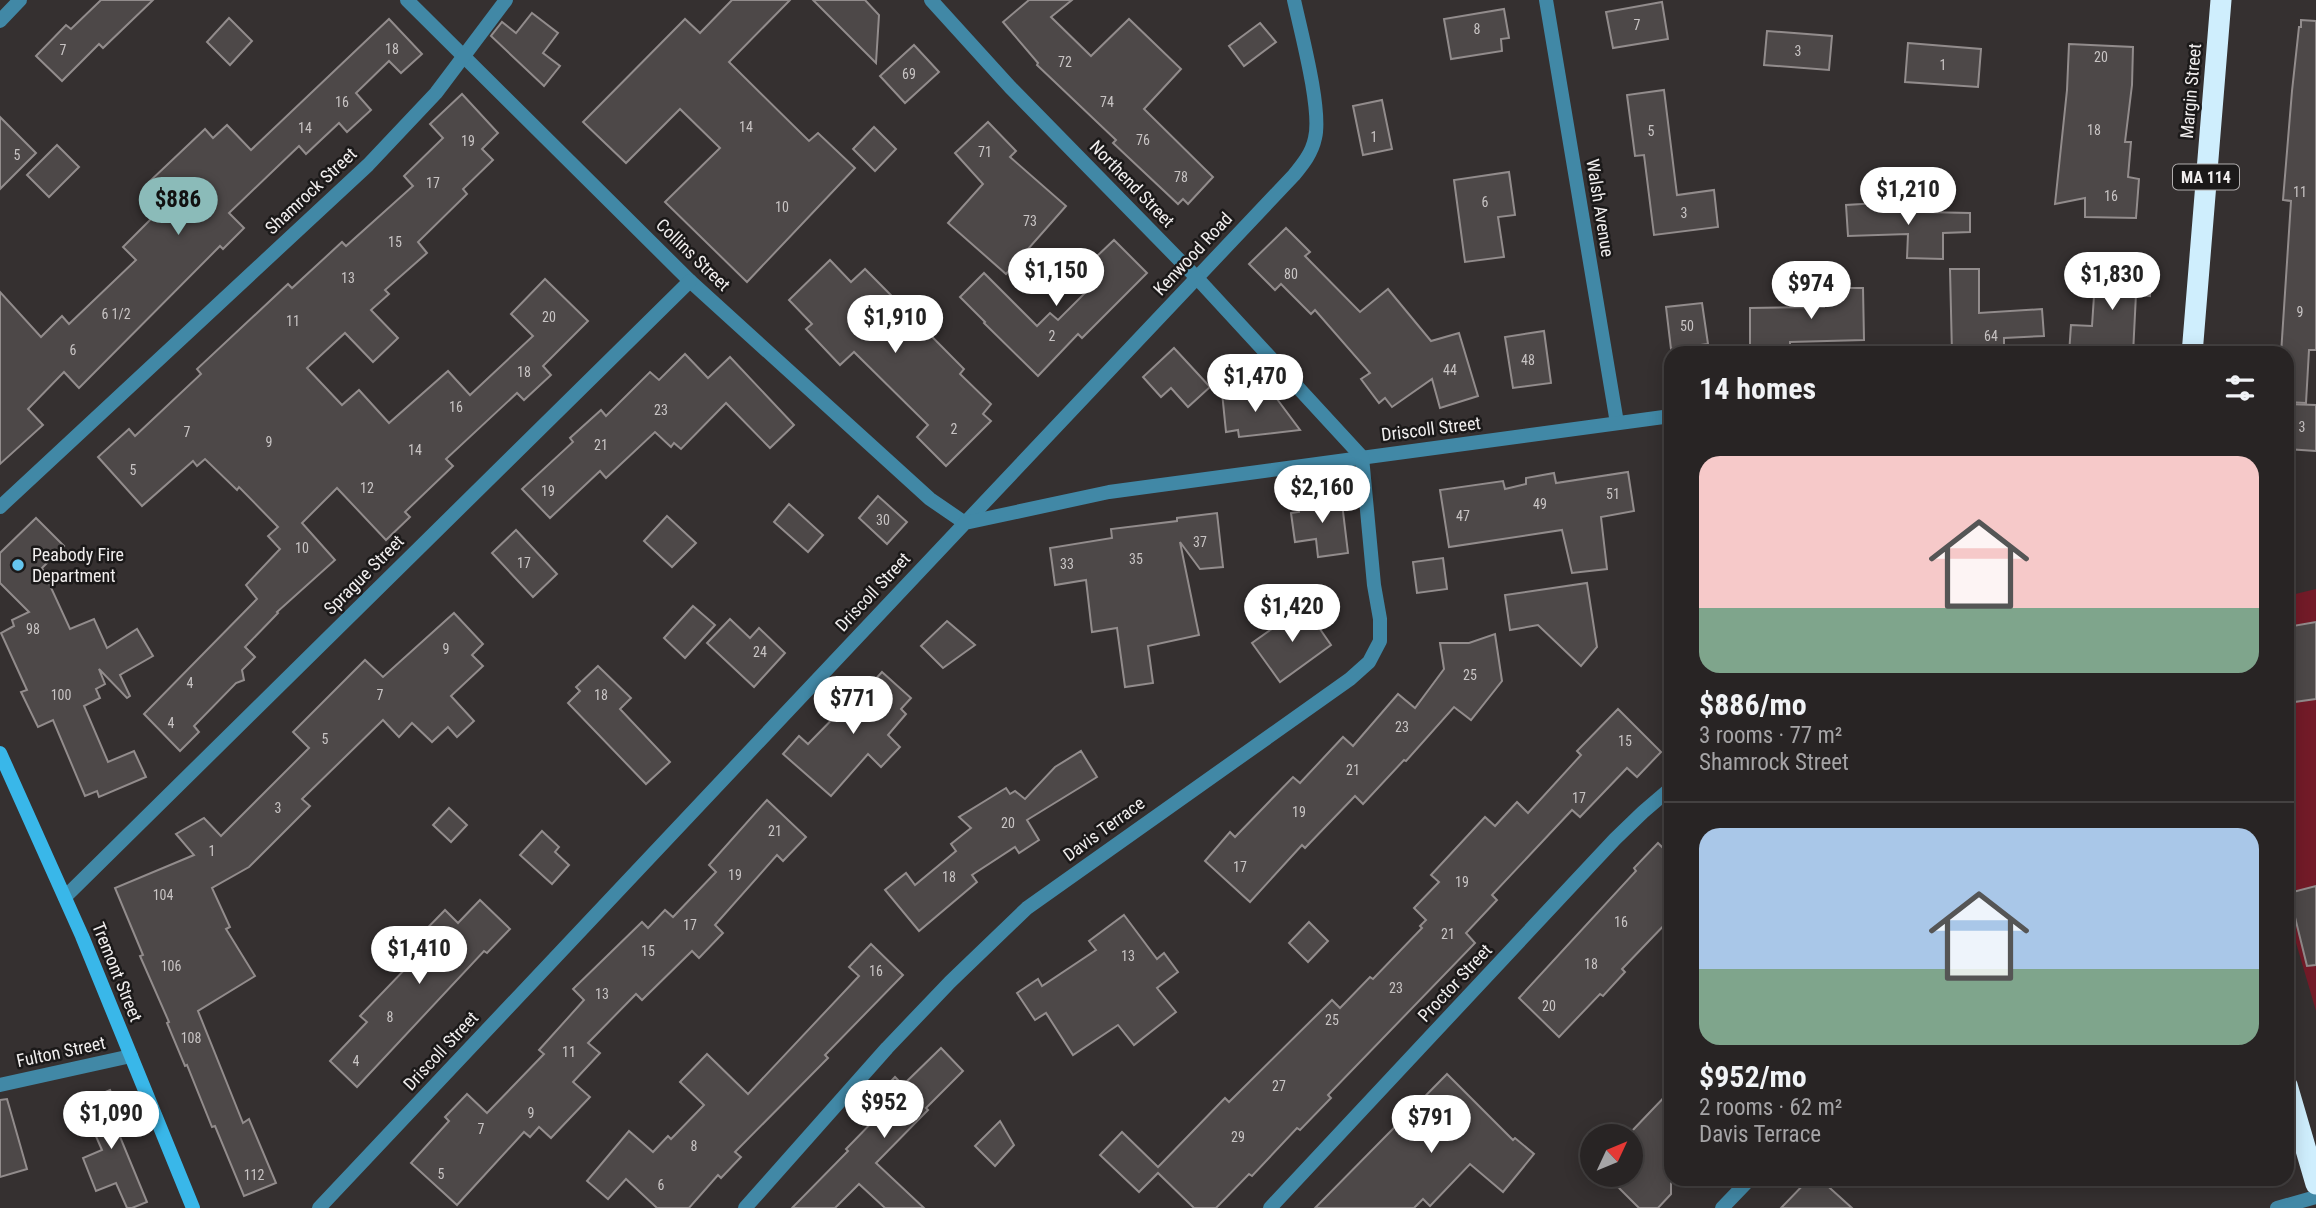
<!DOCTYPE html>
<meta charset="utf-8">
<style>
body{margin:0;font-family:"Roboto Condensed",sans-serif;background:#302c2c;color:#f1f3f6;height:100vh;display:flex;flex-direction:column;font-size:26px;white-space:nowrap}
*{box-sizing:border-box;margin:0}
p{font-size:23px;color:#a5a4a6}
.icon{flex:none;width:38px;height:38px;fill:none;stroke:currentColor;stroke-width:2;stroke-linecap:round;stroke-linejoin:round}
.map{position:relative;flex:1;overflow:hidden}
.panel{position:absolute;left:1664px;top:346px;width:630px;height:840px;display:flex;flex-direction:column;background:#282424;border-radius:21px;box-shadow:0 4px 18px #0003,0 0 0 2px #444141}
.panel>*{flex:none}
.needle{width:46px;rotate:46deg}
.buttons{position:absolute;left:1580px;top:1124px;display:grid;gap:14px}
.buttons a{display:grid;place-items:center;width:63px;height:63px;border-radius:50%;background:#282424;box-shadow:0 4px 18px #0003,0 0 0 2px #444141;font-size:35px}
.price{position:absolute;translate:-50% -60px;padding:0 16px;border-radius:24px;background:#fff;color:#222;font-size:23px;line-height:46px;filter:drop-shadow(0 2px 4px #0008)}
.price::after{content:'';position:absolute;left:50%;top:42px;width:21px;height:16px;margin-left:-10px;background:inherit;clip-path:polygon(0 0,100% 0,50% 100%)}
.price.selected{background:#8bbbb9;color:#111}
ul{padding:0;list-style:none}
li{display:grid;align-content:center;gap:14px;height:371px;padding:0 35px}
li+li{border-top:2px solid #444141}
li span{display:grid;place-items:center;height:217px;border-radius:21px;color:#555}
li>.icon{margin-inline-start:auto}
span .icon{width:126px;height:126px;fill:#fffc;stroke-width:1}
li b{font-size:30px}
h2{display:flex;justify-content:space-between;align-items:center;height:84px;padding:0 35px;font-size:30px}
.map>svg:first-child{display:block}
.green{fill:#731b28}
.building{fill:#4d4848;stroke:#928c8c;stroke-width:2}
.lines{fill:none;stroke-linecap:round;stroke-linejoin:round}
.street{stroke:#4188a6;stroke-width:14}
.secondary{stroke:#39b7e9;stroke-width:14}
.highway{stroke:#cfeefd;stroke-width:21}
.poi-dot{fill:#65c5ee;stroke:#1b1919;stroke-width:2.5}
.labels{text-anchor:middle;stroke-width:5;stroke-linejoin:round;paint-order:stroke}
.number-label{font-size:14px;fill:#c8c4c4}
.shield{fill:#1b1919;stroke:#b1aeae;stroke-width:2}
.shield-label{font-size:16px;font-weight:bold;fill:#f1eeee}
.street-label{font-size:18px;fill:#f1eeee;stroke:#1b1919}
.poi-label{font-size:18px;fill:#f1eeee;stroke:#1b1919;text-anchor:start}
</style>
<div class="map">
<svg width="2316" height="1208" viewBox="0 0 2316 1208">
<rect width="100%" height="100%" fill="#353030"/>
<path class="green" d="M2316,589V1011L2287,912V596Z"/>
<g class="building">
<path d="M101,0H153L103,48L99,44L62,81L36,56L66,25L71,29Z"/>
<path d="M732,0H790L729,62L809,141L818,133L855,168L747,282L665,202L720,148L680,109L626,163L583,122L685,19L700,33Z"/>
<path d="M813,0H865L879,15L876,63Z"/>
<path d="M1029,0H1072L1051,17L1091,56L1129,19L1181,69L1144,109L1213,177L1188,204L1183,199L1178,204L1113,143L1116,140L1037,65L1038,63L1003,22Z"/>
<path d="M1662,2L1668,39L1613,48L1606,12Z"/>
<path d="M1504,9L1509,38L1501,39L1502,51L1451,59L1444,19Z"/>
<path d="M532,13L558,33L543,53L560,66L544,86L491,36L502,22L516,33Z"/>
<path d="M229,18L252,41L230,65L207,42Z"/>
<path d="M389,19L422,54L401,73L389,61L356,93L371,110L347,132L339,123L306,154L299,146L229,213L244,228L223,249L220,246L79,388L64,372L28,409L43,425L0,464V292L41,337L62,316L69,324L136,260L123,247L168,202L149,182L205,129L213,138L227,125L251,150Z"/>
<path d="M2301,20L2316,21V350H2309L2306,403L2287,402V354H2281L2291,201L2283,200L2292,91L2299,27H2301Z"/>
<path d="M1260,23L1276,42L1244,66L1229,46Z"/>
<path d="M1767,31L1832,36L1829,70L1764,65Z"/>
<path d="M1908,43L1981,49L1978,87L1905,82Z"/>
<path d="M2069,44L2133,47L2132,85L2125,142H2131L2128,177L2139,179L2136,218L2085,217V198L2055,204L2067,90Z"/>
<path d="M914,45L939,72L905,103L880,76Z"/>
<path d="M1664,90L1677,195L1714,190L1718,227L1654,235L1644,155L1635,156L1627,95Z"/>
<path d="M462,94L498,133L482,149L493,160L463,189L467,194L418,242L427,253L385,290L389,294L371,310L398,338L373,362L345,333L307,368L342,405L359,390L389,423L448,371L470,395L533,336L511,314L545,279L588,321L543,366L551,375L524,400L517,393L446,459L453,466L405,512L410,517L386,540L337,488L302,523L335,560L277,612L278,613L245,647L255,657L242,670L244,680L236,683L194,726L199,732L180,751L144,714L257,599L246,585L280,549L268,536L278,527L239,487L237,490L205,459L197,466L193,461L142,506L98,457L129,429L135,436L201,374L197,369L288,284L292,288L342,242L346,246L413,186L404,176L443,138L430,124Z"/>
<path d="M1382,100L1392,149L1363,155L1353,106Z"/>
<path d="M0,117L36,153L0,189Z"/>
<path d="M988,122L1016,151L1010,157L1066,206L1006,274L948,223L983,184L955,153Z"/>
<path d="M874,127L896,149L875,171L853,149Z"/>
<path d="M57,145L79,167L49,197L27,175Z"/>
<path d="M1509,172L1515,215L1498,217L1504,257L1465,262L1454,180Z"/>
<path d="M1878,203V211L1970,213V232L1943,233V259L1907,258L1908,234L1848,236L1846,205Z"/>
<path d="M1286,228L1310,252L1305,256L1360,312L1388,289L1431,341L1459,333L1478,396L1440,408L1432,379L1392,407L1385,398L1379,403L1361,379L1370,373L1315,310L1311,314L1281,284L1275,290L1249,264Z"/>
<path d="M1114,240L1147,273L1082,338L1078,334L1038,376L984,323L985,322L960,297L984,273L1037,326L1050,313L1058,320L1091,287L1075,270L1091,254L1095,258Z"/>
<path d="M830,260L851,282L865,269L964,369L960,374L991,404L983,414L991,421L946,466L917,437L928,425L854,352L840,365L806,329L812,324L789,300Z"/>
<path d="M2096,266L2152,270L2150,296L2136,294L2133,354H2069L2071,325L2092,326Z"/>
<path d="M1950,269H1979V313L2042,309L2044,336L2004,338V354H1952Z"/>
<path d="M1824,288H1863L1864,340L1790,342V346H1750V308L1824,307Z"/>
<path d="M1702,303L1708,344L1671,349L1666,307Z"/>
<path d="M1544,331L1551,383L1513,388L1505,337Z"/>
<path d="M1174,348L1210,387L1188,407L1171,388L1161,397L1143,377Z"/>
<path d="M685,354L708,378L730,357L794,425L770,448L726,403L681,449L674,443L671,447L655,432L606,478L600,471L550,518L522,489L573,442L570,438L601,410L606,416L650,372L659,380Z"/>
<path d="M1251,388L1252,398L1274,395L1300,430L1239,437L1238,430L1226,432L1222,392Z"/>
<path d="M2287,404L2316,405V451L2287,449Z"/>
<path d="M1628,472L1634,511L1601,517L1607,569L1572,573L1562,530L1449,547L1440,490L1503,481L1505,489L1526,484V478L1554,473L1556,483Z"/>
<path d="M1341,495L1348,553L1318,557L1316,539L1295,542L1291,513L1299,512L1298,500Z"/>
<path d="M878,496L907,522L887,544L859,518Z"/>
<path d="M789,504L823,535L808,552L774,522Z"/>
<path d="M1217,513L1223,567L1200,569L1180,542L1199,635L1148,646L1153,683L1125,687L1117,628L1092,632L1086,580L1055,585L1050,548L1112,538L1111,529L1177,521V518Z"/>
<path d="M667,516L696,543L672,567L644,541Z"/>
<path d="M36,518L64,546L42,568L70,629L94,619L107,648L137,629L153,656L120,675L130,696L127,698L99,669L105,684L96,689L100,698L84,706L108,762L134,751L146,777L99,797L97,791L85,796L53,720L38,727L21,692L27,690L1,633L14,626L12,620L29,612L0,583V553Z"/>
<path d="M516,530L557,574L533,597L492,553Z"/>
<path d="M1443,558L1447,589L1417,593L1413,562Z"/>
<path d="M1587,583L1597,647L1581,666L1538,625L1510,630L1505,595Z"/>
<path d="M693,606L715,625L685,658L664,638Z"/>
<path d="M1304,606L1331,645L1280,682L1252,643Z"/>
<path d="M454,613L483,644L472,655L483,666L451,696L474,721L457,737L448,727L432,742L412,723L399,737L383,720L302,799L310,806L249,867L212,888L230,927L226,929L255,976L198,1011L243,1123L249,1119L276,1183L244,1196L215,1126L212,1127L187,1065L185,1066L167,1023L169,1022L140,956L143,955L115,888L194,855L176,834L204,818L221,836L309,748L293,732L365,660L383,677Z"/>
<path d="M730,619L750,638L759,628L785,653L754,687L707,643Z"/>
<path d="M947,621L975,645L943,668L921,646Z"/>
<path d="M2316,622V699L2287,703V627Z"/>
<path d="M1495,634L1502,681L1471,720L1454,707L1406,761L1404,760L1363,804L1355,796L1305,848L1302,845L1250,902L1205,861L1230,832L1235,837L1293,777L1300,783L1343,737L1353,746L1398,694L1415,708L1444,669L1440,643H1469Z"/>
<path d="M598,666L631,698L620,709L670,762L646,784L568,703L580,691L576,687Z"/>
<path d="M882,672L911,698L901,709L906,714L888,735L900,747L881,767L868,754L831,796L783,754L799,736L808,744L851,700L854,703Z"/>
<path d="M1618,709L1661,752L1637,777L1627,768L1580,817L1572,810L1492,895L1497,900L1466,933L1475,943L1328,1095L1331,1098L1300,1130L1297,1128L1252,1176L1249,1174L1216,1208H1194L1158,1173L1139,1192L1100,1155L1122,1132L1158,1167L1225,1098L1229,1102L1332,1000L1340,1008L1370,977L1373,979L1422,928L1420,926L1426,920L1414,908L1439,882L1431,875L1485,817L1495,826L1517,802L1528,813L1581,755L1577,751Z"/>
<path d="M1081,751L1097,777L1027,820L1039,840L1019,853L1015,847L972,875L977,882L919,931L885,890L906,873L915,885L956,851L951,844L971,828L959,817L1006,788L1010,794L1015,791L1025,799L1055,767Z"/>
<path d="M767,800L806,837L783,861L777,855L715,925L723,933L699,958L692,951L642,1000L636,994L588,1043L600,1053L573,1082L590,1097L551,1138L539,1127L530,1137L524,1132L457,1205L411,1163L449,1121L445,1117L467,1094L487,1113L544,1054L539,1050L584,1000L573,989L642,922L648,928L665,910L673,917L716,872L709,865Z"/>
<path d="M449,808L467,825L451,842L433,825Z"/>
<path d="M542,831L559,847L555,852L569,865L552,884L520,855Z"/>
<path d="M1658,843L1671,856V918L1622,969L1625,972L1603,996L1600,994L1559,1037L1519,998L1636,871L1634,868Z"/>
<path d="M2316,886V965L2307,966L2289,893Z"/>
<path d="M480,900L510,929L487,953L484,951L357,1087L330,1061L367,1022L360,1016L411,963L413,959L405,951L445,910L458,923Z"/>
<path d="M1124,915L1157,959L1164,953L1178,972L1157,988L1176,1012L1134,1045L1118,1025L1073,1055L1046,1013L1035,1020L1017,993L1038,979L1042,986L1096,950L1089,941Z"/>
<path d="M1309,922L1328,941L1308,962L1289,943Z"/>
<path d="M871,944L903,975L825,1055L828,1058L735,1152L741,1157L721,1178L718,1175L689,1208H657L626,1179L608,1199L587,1181L629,1131L653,1152L668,1136L671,1139L704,1105L680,1082L707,1054L748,1094L859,976L849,967Z"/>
<path d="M941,1048L963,1071L926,1108L928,1110L876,1163L924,1208H885L859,1184L835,1208H792L848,1151L846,1149L884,1110L874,1099L895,1077L903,1085Z"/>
<path d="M1447,1074L1513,1140L1515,1138L1534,1154L1503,1192L1470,1164L1430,1206L1423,1199L1414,1208H1315Z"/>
<path d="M110,1090L126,1128L118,1132L147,1202L132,1208H127L116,1183L96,1191L83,1158L102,1150L81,1102Z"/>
<path d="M1671,1090V1194L1658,1208H1639L1605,1174H1631V1132Z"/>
<path d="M7,1099L27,1169L0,1177V1100Z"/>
<path d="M1000,1121L1014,1145L995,1166L975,1146Z"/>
<path d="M1808,1180H1821L1852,1208H1781Z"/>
</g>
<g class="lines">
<g class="street">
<path d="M407,0L690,281L930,499L965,523L1294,175C1303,164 1312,153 1315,138C1322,110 1301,32 1294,0"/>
<path d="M1546,0L1617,423"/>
<path d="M0,21L20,0"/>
<path d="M0,507L368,165L436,93L506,0"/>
<path d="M65,897L690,281"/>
<path d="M0,1085L131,1056"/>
<path d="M319,1208L965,523L1109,492L1671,416"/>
<path d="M745,1208L887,1048L950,982L1027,908L1350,679L1369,662L1380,641V619L1374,585L1362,457L1197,278L1010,87L931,0"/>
<path d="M1270,1208L1615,839L1643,812L1671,788"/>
<path d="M1722,1208L1749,1180"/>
<path d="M2277,1208L2316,1197"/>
</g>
<path class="secondary" d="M0,753L82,936L193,1208"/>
<g class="highway">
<path d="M2192,354L2221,0"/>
<path d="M2287,1085L2316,1184"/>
</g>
</g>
<circle class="poi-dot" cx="18" cy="565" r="7"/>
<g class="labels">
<g class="number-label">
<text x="1637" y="30">7</text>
<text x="1477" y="34">8</text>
<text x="392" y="54">18</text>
<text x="63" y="55">7</text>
<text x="1798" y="56">3</text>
<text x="2101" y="62">20</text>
<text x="1065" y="67">72</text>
<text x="1943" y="70">1</text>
<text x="909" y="79">69</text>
<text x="342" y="107">16</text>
<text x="1107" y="107">74</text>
<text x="746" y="132">14</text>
<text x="305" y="133">14</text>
<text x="2094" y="135">18</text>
<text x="1651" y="136">5</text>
<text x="1374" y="142">1</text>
<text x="1143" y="145">76</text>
<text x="468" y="146">19</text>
<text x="985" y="157">71</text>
<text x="17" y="160">5</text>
<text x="1181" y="182">78</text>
<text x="433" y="188">17</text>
<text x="2300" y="197">11</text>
<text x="2111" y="201">16</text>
<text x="1485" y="207">6</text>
<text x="782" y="212">10</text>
<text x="1684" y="218">3</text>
<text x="1030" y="226">73</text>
<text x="395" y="247">15</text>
<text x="1291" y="279">80</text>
<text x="348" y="283">13</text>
<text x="2300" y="317">9</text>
<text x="116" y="319">6 1/2</text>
<text x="549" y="322">20</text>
<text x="293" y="326">11</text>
<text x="1687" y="331">50</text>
<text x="1052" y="341">2</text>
<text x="1991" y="341">64</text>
<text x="73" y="355">6</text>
<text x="1528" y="365">48</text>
<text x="1450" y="375">44</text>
<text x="524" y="377">18</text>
<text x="456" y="412">16</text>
<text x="661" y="415">23</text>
<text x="2302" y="432">3</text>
<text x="954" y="434">2</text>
<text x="187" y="437">7</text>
<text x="269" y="447">9</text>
<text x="601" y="450">21</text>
<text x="415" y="455">14</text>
<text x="133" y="475">5</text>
<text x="367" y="493">12</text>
<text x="548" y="496">19</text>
<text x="1613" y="499">51</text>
<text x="1540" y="509">49</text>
<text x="1463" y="521">47</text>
<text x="883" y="525">30</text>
<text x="1200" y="547">37</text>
<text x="302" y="553">10</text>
<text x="1136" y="564">35</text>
<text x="524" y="568">17</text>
<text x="1067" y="569">33</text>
<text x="33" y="634">98</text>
<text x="446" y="654">9</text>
<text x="760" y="657">24</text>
<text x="1470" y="680">25</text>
<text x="190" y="688">4</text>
<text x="61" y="700">100</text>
<text x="380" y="700">7</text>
<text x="601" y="700">18</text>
<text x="171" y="728">4</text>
<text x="1402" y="732">23</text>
<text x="325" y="744">5</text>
<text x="1625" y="746">15</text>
<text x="1353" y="775">21</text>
<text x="1579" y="803">17</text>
<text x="278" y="813">3</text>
<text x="1299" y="817">19</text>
<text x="1008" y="828">20</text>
<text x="775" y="836">21</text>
<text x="212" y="856">1</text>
<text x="1240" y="872">17</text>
<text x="735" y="880">19</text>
<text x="949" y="882">18</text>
<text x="1462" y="887">19</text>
<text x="163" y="900">104</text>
<text x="1621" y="927">16</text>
<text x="690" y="930">17</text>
<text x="1448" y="939">21</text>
<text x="648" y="956">15</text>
<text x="1128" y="961">13</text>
<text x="1591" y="969">18</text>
<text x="171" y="971">106</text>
<text x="876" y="976">16</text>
<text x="1396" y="993">23</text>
<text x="602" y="999">13</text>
<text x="1549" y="1011">20</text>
<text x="390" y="1022">8</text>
<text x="1332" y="1025">25</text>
<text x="191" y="1043">108</text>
<text x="569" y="1057">11</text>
<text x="356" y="1066">4</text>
<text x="1279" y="1091">27</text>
<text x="531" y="1118">9</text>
<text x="481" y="1134">7</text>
<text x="1238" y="1142">29</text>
<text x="694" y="1151">8</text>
<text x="441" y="1179">5</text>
<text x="254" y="1180">112</text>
<text x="661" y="1190">6</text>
</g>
<rect class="shield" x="2173" y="164.5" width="66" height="25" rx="5"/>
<g class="shield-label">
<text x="2206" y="183">MA 114</text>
</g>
<g class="street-label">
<text transform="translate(2191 91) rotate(-85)" y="6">Margin Street</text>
<text transform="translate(1132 184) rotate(46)" y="6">Northend Street</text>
<text transform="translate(311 191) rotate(-43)" y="6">Shamrock Street</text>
<text transform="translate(1600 208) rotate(81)" y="6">Walsh Avenue</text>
<text transform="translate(1193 254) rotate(-47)" y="6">Kenwood Road</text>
<text transform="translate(693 255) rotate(44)" y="6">Collins Street</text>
<text transform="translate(1431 429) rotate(-7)" y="6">Driscoll Street</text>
<text transform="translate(364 575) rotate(-45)" y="6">Sprague Street</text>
<text transform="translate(873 592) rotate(-47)" y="6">Driscoll Street</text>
<text transform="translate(1104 829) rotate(-36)" y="6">Davis Terrace</text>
<text transform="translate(117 972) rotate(68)" y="6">Tremont Street</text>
<text transform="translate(1455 983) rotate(-47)" y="6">Proctor Street</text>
<text transform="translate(441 1051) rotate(-47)" y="6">Driscoll Street</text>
<text transform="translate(61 1052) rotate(-12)" y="6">Fulton Street</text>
</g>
<g class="poi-label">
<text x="32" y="561">Peabody Fire<tspan x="32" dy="21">Department</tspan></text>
</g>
</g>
</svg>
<div class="buttons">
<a><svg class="needle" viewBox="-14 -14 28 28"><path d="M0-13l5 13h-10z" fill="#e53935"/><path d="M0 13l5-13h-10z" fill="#a5a4a6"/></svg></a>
</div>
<b class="price" style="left:1908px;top:227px">$1,210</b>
<b class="price selected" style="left:178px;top:237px">$886</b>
<b class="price" style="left:1056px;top:308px">$1,150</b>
<b class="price" style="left:2112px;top:312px">$1,830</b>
<b class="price" style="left:1811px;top:321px">$974</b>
<b class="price" style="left:895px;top:355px">$1,910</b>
<b class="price" style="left:1255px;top:414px">$1,470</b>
<b class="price" style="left:1322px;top:525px">$2,160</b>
<b class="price" style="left:1292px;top:644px">$1,420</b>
<b class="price" style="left:853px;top:736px">$771</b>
<b class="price" style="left:419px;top:986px">$1,410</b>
<b class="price" style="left:884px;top:1140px">$952</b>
<b class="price" style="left:111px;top:1151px">$1,090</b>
<b class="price" style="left:1431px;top:1155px">$791</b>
<section class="panel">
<h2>14 homes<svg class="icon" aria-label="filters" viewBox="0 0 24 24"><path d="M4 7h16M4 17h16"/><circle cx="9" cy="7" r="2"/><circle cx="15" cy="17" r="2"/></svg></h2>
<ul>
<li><span style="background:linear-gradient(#f6c9c9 70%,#7fa58c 0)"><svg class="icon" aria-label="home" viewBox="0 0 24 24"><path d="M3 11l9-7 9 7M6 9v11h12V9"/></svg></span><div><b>$886/mo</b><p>3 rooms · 77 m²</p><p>Shamrock Street</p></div></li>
<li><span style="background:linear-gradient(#a9c7e8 65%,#7fa58c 0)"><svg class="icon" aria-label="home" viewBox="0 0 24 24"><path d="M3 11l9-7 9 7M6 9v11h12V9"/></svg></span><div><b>$952/mo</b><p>2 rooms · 62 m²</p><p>Davis Terrace</p></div></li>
</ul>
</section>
</div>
